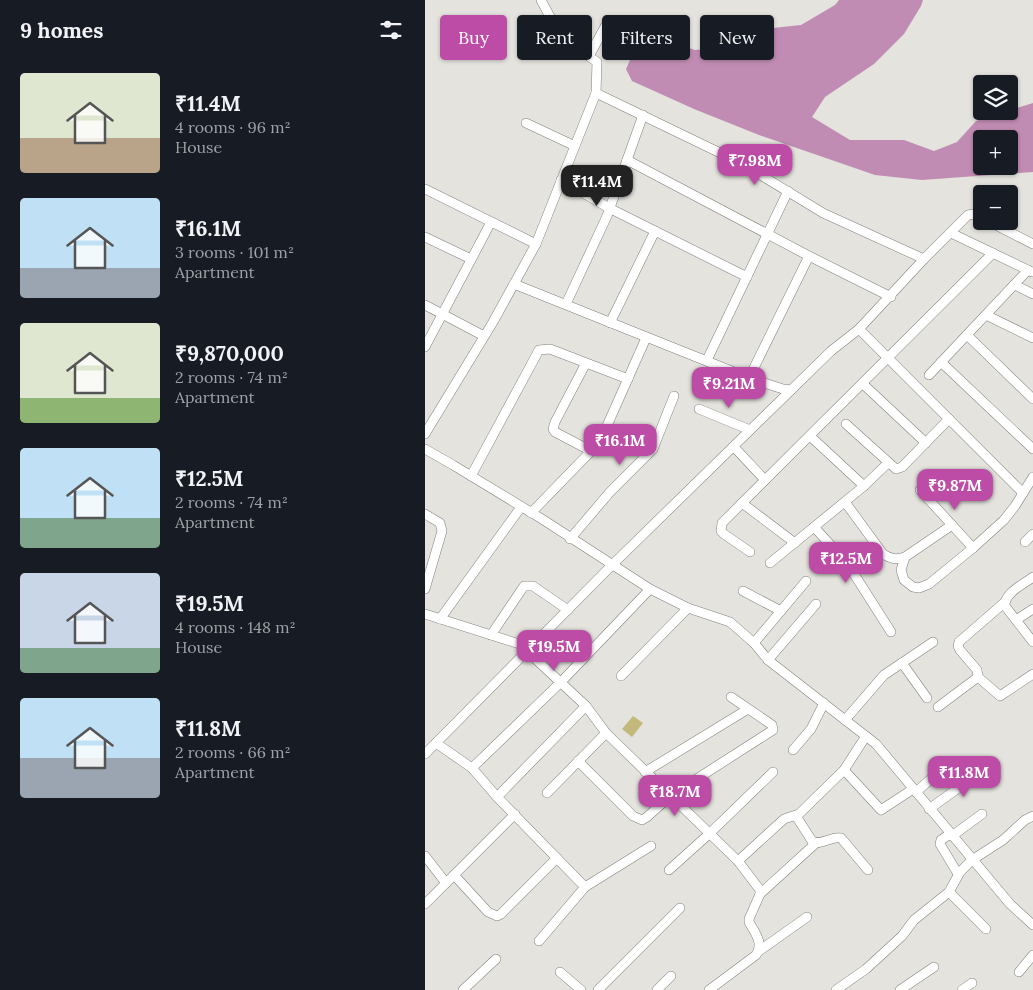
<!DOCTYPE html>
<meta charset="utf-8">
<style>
body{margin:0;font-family:Lora,serif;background:#20242c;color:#f1f3f6;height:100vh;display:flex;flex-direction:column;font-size:19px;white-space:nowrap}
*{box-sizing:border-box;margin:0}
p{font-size:16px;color:#9ea1a6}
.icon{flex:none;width:28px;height:28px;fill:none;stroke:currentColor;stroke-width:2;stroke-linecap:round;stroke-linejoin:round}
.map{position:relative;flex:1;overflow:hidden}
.drawer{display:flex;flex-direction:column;background:#171b24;width:425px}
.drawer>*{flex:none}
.banner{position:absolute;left:15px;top:15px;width:475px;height:45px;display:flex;gap:10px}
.fabs{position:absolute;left:548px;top:75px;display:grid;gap:10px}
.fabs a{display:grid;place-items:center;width:45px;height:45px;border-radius:5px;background:#171b24;box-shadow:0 1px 4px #0004;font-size:25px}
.price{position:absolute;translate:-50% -42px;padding:0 11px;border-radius:10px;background:#bd4ca7;color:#fff;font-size:16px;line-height:32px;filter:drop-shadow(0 1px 2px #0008)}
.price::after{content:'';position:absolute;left:50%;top:30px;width:15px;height:11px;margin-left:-8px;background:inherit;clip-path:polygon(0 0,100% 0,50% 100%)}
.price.selected{background:#222;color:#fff}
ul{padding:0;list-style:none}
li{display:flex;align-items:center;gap:15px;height:125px;padding:0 20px}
li span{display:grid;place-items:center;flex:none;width:140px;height:100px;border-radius:5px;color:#555}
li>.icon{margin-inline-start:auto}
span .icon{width:60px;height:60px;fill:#fffc;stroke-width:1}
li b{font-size:21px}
h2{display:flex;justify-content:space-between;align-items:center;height:60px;padding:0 20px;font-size:21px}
.chip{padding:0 18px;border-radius:5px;background:#171b24;box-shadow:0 1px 4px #0004;font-size:18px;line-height:45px}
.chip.selected{background:#bd4ca7;color:#fff}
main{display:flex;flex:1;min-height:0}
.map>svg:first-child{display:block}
.water{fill:#c18cb3;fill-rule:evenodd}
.building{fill:#c3b97b}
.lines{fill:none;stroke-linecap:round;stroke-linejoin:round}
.minor-casing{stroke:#82817c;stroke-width:10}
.minor{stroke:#fff;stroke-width:9}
</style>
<main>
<section class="drawer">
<h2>9 homes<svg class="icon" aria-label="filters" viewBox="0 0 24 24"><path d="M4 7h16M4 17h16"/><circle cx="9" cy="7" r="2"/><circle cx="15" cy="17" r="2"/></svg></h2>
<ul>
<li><span style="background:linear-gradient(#dfe7d0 65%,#b9a48a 0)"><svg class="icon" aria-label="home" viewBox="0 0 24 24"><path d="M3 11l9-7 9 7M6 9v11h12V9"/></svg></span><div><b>₹11.4M</b><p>4 rooms · 96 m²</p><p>House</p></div></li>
<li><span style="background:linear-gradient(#bfe0f5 70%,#9aa5b1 0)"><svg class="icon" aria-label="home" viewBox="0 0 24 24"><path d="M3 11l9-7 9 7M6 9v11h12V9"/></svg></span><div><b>₹16.1M</b><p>3 rooms · 101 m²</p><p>Apartment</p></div></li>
<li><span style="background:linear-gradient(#dfe7d0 75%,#8fb573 0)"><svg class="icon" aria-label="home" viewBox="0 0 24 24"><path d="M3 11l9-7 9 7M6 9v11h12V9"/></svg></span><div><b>₹9,870,000</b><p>2 rooms · 74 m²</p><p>Apartment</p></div></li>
<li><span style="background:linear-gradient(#bfe0f5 70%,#7fa58c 0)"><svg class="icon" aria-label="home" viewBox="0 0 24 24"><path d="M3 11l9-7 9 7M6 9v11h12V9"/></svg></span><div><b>₹12.5M</b><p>2 rooms · 74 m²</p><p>Apartment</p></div></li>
<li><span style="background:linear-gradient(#c9d6e8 75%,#7fa58c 0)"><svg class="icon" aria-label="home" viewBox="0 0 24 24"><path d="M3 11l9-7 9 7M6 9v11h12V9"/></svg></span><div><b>₹19.5M</b><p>4 rooms · 148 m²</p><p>House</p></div></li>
<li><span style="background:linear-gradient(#bfe0f5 60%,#9aa5b1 0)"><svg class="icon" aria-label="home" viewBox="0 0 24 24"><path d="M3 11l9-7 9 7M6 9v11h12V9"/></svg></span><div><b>₹11.8M</b><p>2 rooms · 66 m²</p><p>Apartment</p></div></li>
</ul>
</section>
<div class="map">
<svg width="608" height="990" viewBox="0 0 608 990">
<rect width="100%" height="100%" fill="#e4e3dd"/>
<path class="water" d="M414,0H498L496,6L479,34L449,64L400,97L387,117L425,140H479L509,151L532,142L551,121L608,103V172L497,180L450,175L334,135L269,109L207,81L201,69L218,31L270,50L319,46L348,28L376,25L410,5ZM556,139H584V166H556Z"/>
<path class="building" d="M208,716L218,723L207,737L197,729Z"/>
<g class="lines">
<defs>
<g id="minor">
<path d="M164,56L181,25"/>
<path d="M171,93L316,163L398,213L499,259"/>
<path d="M101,123L150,146"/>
<path d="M202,160L384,256L466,297"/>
<path d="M136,180L184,208L322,277"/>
<path d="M0,189L111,244"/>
<path d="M563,221L608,244"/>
<path d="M526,233L607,272"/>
<path d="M0,237L46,259"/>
<path d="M89,284L324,378L358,389L366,390"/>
<path d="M590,285L608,294"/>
<path d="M141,304L182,216L218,115"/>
<path d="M0,305L59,336"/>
<path d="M561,315L608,338"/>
<path d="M185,323L230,231"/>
<path d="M434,329L598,493"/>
<path d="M542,335L608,399"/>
<path d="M0,347L66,222"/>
<path d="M282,360L363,191"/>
<path d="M516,362L608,449"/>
<path d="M161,363L130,422L128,429L130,432L166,451"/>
<path d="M504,375L603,270"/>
<path d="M324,378L384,256"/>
<path d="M438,384L501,443"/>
<path d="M274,409L325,430"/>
<path d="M421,424L471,469L477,467L524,419"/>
<path d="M0,434L68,322L111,244L171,93L172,62L136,37L116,0"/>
<path d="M385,436L439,486"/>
<path d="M309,447L340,480"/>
<path d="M0,449L28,465L117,519L225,589L263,608L305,622L329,643L343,660L451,744L585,904L608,925"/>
<path d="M46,476L114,350L125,349L203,379"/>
<path d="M495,490L548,548"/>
<path d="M420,502L458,554C466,559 471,560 480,557L527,525"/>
<path d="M317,503L370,543"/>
<path d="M106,513L172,445L177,437L221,338"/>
<path d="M0,514L15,523L17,531L0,589"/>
<path d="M389,527L422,563L466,632"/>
<path d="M145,539L185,492L228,449L249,396"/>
<path d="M600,542L608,534"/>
<path d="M325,552L299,534L296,531L297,523L568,253"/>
<path d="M480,557L476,570L479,580L488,587L494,588L504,584L548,548L579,520L590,506L608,477"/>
<path d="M345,563L439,486L463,463"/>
<path d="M608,577C599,584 579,593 580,606L608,642"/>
<path d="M318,591L356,611"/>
<path d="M0,614L107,648"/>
<path d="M15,619L96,507"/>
<path d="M591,620L608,609"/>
<path d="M66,635L99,586H108L143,610"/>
<path d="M329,643L381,581"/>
<path d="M103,652L161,706L181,733L313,861L335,890V894L324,919V922C330,933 339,943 331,955L284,990"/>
<path d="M343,660L391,604"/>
<path d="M477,663L502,698"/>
<path d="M196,676L263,608"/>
<path d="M553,677L575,696L608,674"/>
<path d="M513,707L553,677L552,670L535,650L533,646L534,642L580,602"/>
<path d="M420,720L459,675L508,642"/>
<path d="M11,743L47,768L72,797L160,887"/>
<path d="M368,750L386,729L399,703"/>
<path d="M0,754L187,565L406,351L434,329L499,259L543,215L549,214L556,218"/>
<path d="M153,761L208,816L217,820L222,817L245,796L348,730L347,725L306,697"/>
<path d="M47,768L136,682L225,589"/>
<path d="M419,770L456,810L488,789"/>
<path d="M220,772L323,709"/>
<path d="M491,792L516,770"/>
<path d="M122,793L181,733"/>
<path d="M72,797L161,706"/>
<path d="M504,809L560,769"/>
<path d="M371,816L387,841C398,846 405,836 416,838L443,870"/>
<path d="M525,834L516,840L515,844L533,874"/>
<path d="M527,836L557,814"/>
<path d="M0,856L21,883"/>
<path d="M313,861L359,819L374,814L419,770L441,736"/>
<path d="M244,870L284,834L348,772"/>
<path d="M29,875L63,912L72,916L76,914L132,858"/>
<path d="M524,892L561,929"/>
<path d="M335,894L391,843"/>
<path d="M0,904L90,814"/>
<path d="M114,941L160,887L226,846"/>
<path d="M334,951L382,917"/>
<path d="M135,972L156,990"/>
<path d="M594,972L608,955"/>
<path d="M38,990L71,959"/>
<path d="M173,990L255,908"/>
<path d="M232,990L246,976"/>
<path d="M411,990L441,969L477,936L489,920L524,892L535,872L547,860L578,840L600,820L608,816"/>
<path d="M475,990L509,967"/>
<path d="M537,990L547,983"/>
</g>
</defs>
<use href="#minor" class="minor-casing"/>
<use href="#minor" class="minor"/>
</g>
</svg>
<div class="fabs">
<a><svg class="icon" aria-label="layers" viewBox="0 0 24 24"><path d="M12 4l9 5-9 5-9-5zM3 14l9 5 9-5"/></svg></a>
<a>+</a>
<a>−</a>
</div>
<b class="price" style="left:330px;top:186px">₹7.98M</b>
<b class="price selected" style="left:172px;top:207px">₹11.4M</b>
<b class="price" style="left:304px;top:409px">₹9.21M</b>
<b class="price" style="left:195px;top:466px">₹16.1M</b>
<b class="price" style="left:530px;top:511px">₹9.87M</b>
<b class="price" style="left:421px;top:584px">₹12.5M</b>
<b class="price" style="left:129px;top:672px">₹19.5M</b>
<b class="price" style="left:539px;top:798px">₹11.8M</b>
<b class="price" style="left:250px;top:817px">₹18.7M</b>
<div class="banner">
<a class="chip selected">Buy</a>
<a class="chip">Rent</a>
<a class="chip">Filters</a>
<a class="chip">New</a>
</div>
</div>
</main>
